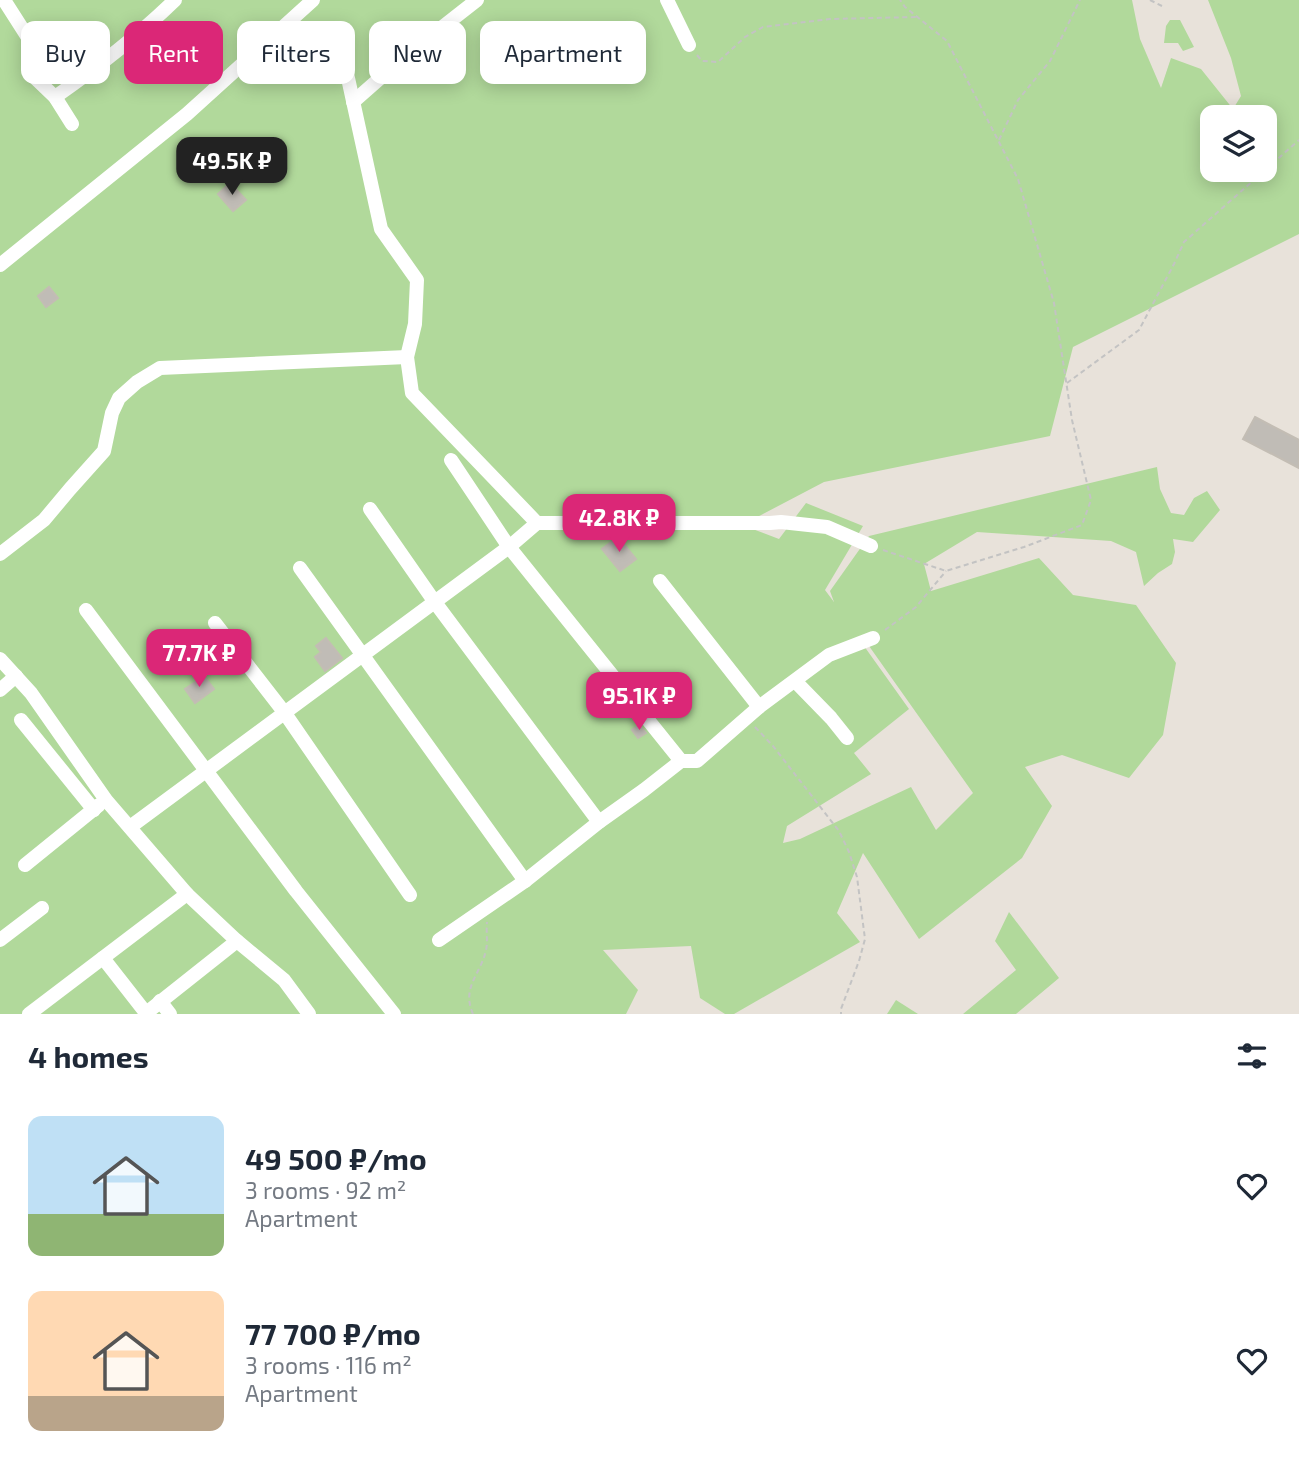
<!DOCTYPE html>
<meta charset="utf-8">
<style>
body{margin:0;font-family:"Exo 2",sans-serif;background:#f6f6f7;color:#1f2937;height:100vh;display:flex;flex-direction:column;font-size:26px;white-space:nowrap}
*{box-sizing:border-box;margin:0}
p{font-size:23px;color:#747a83}
.icon{flex:none;width:38px;height:38px;fill:none;stroke:currentColor;stroke-width:2;stroke-linecap:round;stroke-linejoin:round}
.map{position:relative;height:1014px;overflow:hidden}
.panel{display:flex;flex-direction:column;background:#fff;flex:1}
.panel>*{flex:none}
.top-card{position:absolute;left:21px;top:21px;width:700px;height:63px;display:flex;gap:14px}
.tools{position:absolute;left:1200px;top:105px;display:grid;gap:14px}
.tools a{display:grid;place-items:center;width:77px;height:77px;border-radius:14px;background:#fff;box-shadow:0 4px 18px #0003;font-size:35px}
.price{position:absolute;translate:-50% -60px;padding:0 16px;border-radius:14px;background:#db2777;color:#fff;font-size:23px;line-height:46px;filter:drop-shadow(0 2px 4px #0008)}
.price::after{content:'';position:absolute;left:50%;top:42px;width:21px;height:16px;margin-left:-10px;background:inherit;clip-path:polygon(0 0,100% 0,50% 100%)}
.price.selected{background:#222;color:#fff}
ul{padding:0;list-style:none}
li{display:flex;align-items:center;gap:21px;height:175px;padding:0 28px}
li span{display:grid;place-items:center;flex:none;width:196px;height:140px;border-radius:14px;color:#555}
li>.icon{margin-inline-start:auto}
span .icon{width:84px;height:84px;fill:#fffc;stroke-width:1}
li b{font-size:30px}
h2{display:flex;justify-content:space-between;align-items:center;height:84px;padding:0 28px;font-size:30px}
.chip{padding:0 24px;border-radius:14px;background:#fff;box-shadow:0 4px 18px #0003;font-size:24px;line-height:63px}
.chip.selected{background:#db2777;color:#fff}
.map>svg:first-child{display:block}
.green{fill:#b1d99b;fill-rule:evenodd}
.building{fill:#c0bcb6;stroke:#c3bdb4;stroke-width:2}
.lines{fill:none;stroke-linecap:round;stroke-linejoin:round}
.path{stroke:#c3c3c3;stroke-width:2;stroke-dasharray:5 3.5;stroke-linecap:butt}
.minor{stroke:#fff;stroke-width:14}
</style>
<div class="map">
<svg width="1299" height="1014" viewBox="0 0 1299 1014">
<rect width="100%" height="100%" fill="#e8e2da"/>
<g class="green">
<path d="M0,0H1132L1140,39L1161,88L1171,58L1201,69L1233,109L1241,96L1231,58L1208,0H1299V234L1073,347L1050,436L824,482L742,525L779,539L806,503L863,526L825,590L834,602L830,591L869,536L1157,467L1160,489L1171,513L1184,515L1194,498L1207,491L1220,510L1193,542L1173,539L1175,552L1172,564L1158,573L1144,586L1136,552L1111,541L977,532L924,564L931,591L1039,558L1073,595L1136,605L1176,663L1163,735L1129,778L1062,755L1025,767L1052,806L1022,858L919,939L863,853L837,913L860,942L734,1014H725L700,998L691,946L603,950L638,990L626,1014H0ZM1213,117H1265V170H1213ZM864,646H869L973,793L936,830L911,787L800,839L783,843L787,826L871,774L854,753L909,709Z"/>
<path d="M1170,20H1180L1194,47L1183,51L1178,43H1164L1166,26Z"/>
<path d="M1009,912L1059,978L1016,1014H963L1016,970L995,941Z"/>
<path d="M896,1000L918,1014H887Z"/>
</g>
<g class="building">
<path d="M230,183L246,200L233,211L218,194Z"/>
<path d="M49,287L58,298L46,307L38,296Z"/>
<path d="M1255,417L1299,440V468L1243,439Z"/>
<path d="M618,537L636,559L620,571L602,549Z"/>
<path d="M326,638L342,658L325,671L315,657L321,652L316,646Z"/>
<path d="M204,676L214,689L195,703L185,689Z"/>
<path d="M639,725L646,733L638,738L632,730Z"/>
</g>
<g class="lines">
<g class="path">
<path d="M1150,0L1162,6"/>
<path d="M697,55L702,61L718,62L745,37L763,27L830,19L917,17"/>
<path d="M999,140L1018,100L1050,61L1080,0"/>
<path d="M1067,383L1139,330L1174,264L1184,242L1299,140"/>
<path d="M883,550L946,571L1024,547L1082,525L1091,500L1072,420L1054,303L1018,179L947,41L905,7L900,0"/>
<path d="M885,630L916,607L946,571"/>
<path d="M755,727L773,746L839,831L849,852L857,877L865,939L859,961L841,1009V1014"/>
<path d="M473,1014C461,987 481,974 486,950C488,942 486,931 487,922"/>
</g>
<g class="minor">
<path d="M4,0L34,47L32,75L55,97L72,124"/>
<path d="M667,0L689,45"/>
<path d="M346,69L381,229L417,280L415,324L407,357L412,393L537,523H770L781,522L827,527L871,546"/>
<path d="M55,97C98,67 138,36 175,0"/>
<path d="M353,102L403,58L477,0"/>
<path d="M0,265L187,114L313,0"/>
<path d="M451,460L509,547L681,761H697L759,707L829,655L873,638"/>
<path d="M370,509L434,601L599,822"/>
<path d="M0,554L44,520L70,489L104,451L112,413L119,398L137,382L160,368L407,357"/>
<path d="M300,568L525,881"/>
<path d="M660,581L759,707"/>
<path d="M86,610L296,891L394,1014"/>
<path d="M215,623L284,712L410,895"/>
<path d="M0,659L31,693L106,800L187,894L237,941L284,980L309,1014"/>
<path d="M795,681L831,718L847,738"/>
<path d="M0,690L16,676"/>
<path d="M21,720L94,810"/>
<path d="M130,827L509,547L537,523"/>
<path d="M25,865L99,805"/>
<path d="M0,940L42,908"/>
<path d="M439,940L525,881L599,822L644,790L681,761"/>
<path d="M103,958L146,1013"/>
<path d="M160,1001L170,1014"/>
<path d="M29,1014L187,894"/>
<path d="M145,1014L237,941"/>
</g>
</g>
</svg>
<div class="tools">
<a><svg class="icon" aria-label="layers" viewBox="0 0 24 24"><path d="M12 4l9 5-9 5-9-5zM3 14l9 5 9-5"/></svg></a>
</div>
<b class="price selected" style="left:232px;top:197px">49.5K ₽</b>
<b class="price" style="left:619px;top:554px">42.8K ₽</b>
<b class="price" style="left:199px;top:689px">77.7K ₽</b>
<b class="price" style="left:639px;top:732px">95.1K ₽</b>
<div class="top-card">
<a class="chip">Buy</a>
<a class="chip selected">Rent</a>
<a class="chip">Filters</a>
<a class="chip">New</a>
<a class="chip">Apartment</a>
</div>
</div>
<section class="panel">
<h2>4 homes<svg class="icon" aria-label="filters" viewBox="0 0 24 24"><path d="M4 7h16M4 17h16"/><circle cx="9" cy="7" r="2"/><circle cx="15" cy="17" r="2"/></svg></h2>
<ul>
<li><span style="background:linear-gradient(#bfe0f5 70%,#8fb573 0)"><svg class="icon" aria-label="home" viewBox="0 0 24 24"><path d="M3 11l9-7 9 7M6 9v11h12V9"/></svg></span><div><b>49 500 ₽/mo</b><p>3 rooms · 92 m²</p><p>Apartment</p></div><svg class="icon" aria-label="heart" viewBox="0 0 24 24"><path d="M12 20l-8-8c-3-5 5-10 8-4 3-6 11-1 8 4z"/></svg></li>
<li><span style="background:linear-gradient(#ffd9b3 75%,#b9a48a 0)"><svg class="icon" aria-label="home" viewBox="0 0 24 24"><path d="M3 11l9-7 9 7M6 9v11h12V9"/></svg></span><div><b>77 700 ₽/mo</b><p>3 rooms · 116 m²</p><p>Apartment</p></div><svg class="icon" aria-label="heart" viewBox="0 0 24 24"><path d="M12 20l-8-8c-3-5 5-10 8-4 3-6 11-1 8 4z"/></svg></li>
</ul>
</section>
